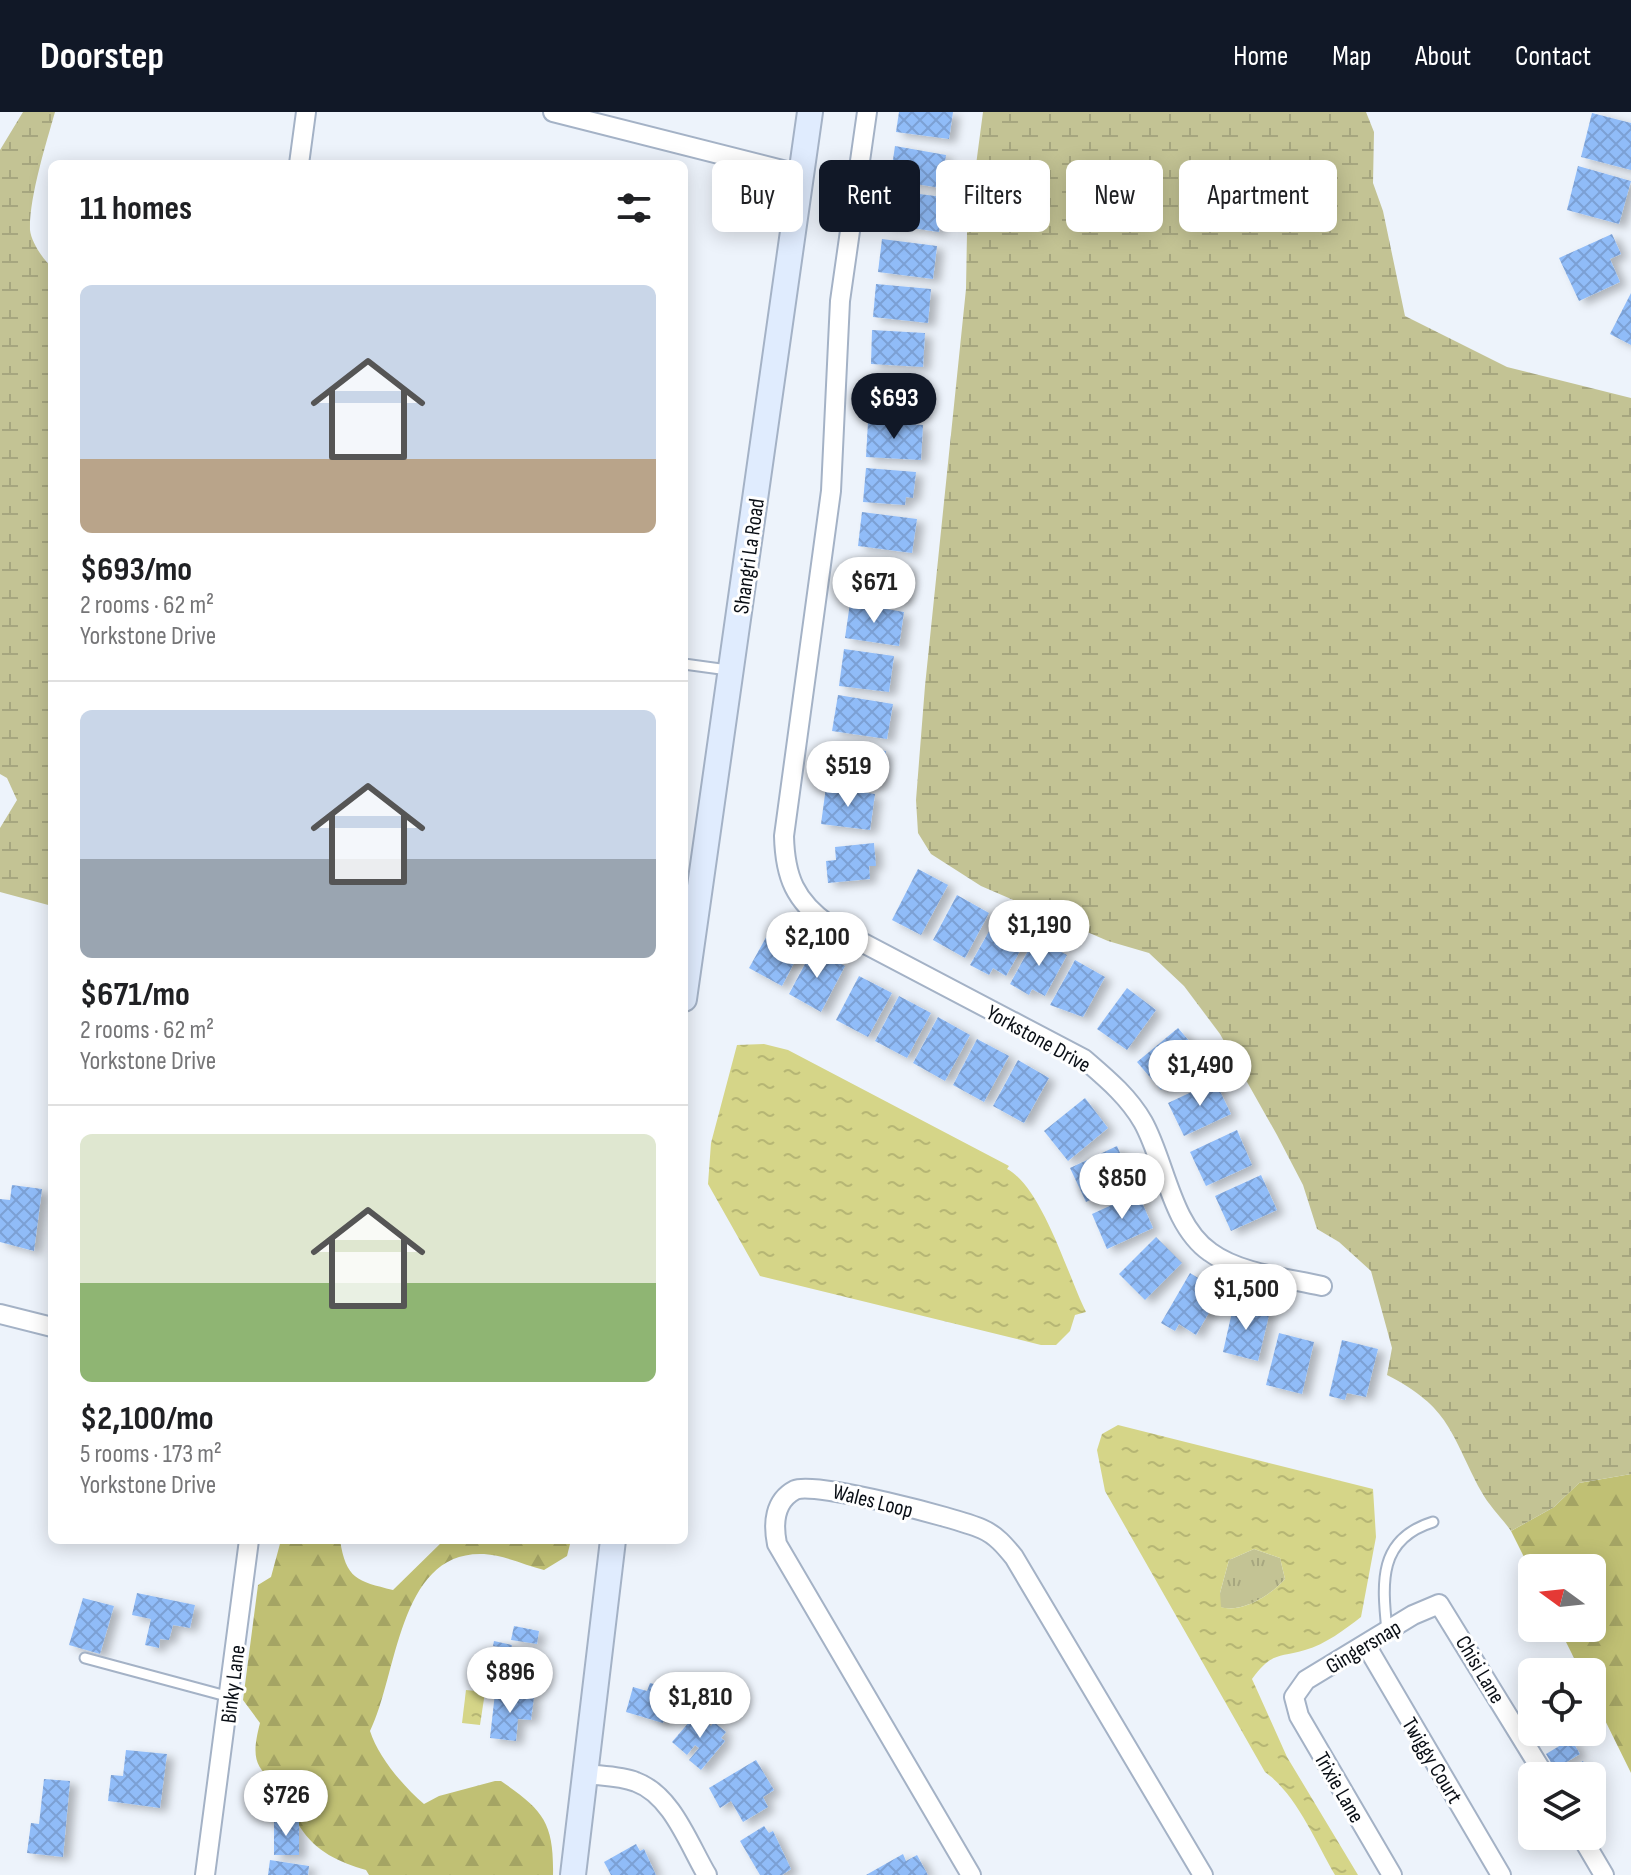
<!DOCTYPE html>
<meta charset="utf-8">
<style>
body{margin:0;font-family:"Sofia Sans Condensed",sans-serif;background:#f6f6f6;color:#202124;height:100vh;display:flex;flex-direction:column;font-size:30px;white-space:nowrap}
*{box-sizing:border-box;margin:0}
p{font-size:26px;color:#757577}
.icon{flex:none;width:44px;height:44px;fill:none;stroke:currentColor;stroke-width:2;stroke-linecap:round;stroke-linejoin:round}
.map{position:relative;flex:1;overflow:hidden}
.details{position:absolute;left:48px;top:48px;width:640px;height:1384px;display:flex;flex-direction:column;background:#fff;border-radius:12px;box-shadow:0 4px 20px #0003}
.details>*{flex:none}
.banner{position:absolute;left:712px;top:48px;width:760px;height:72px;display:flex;gap:16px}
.needle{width:52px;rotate:285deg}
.buttons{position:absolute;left:1518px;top:1442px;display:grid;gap:16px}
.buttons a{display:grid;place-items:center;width:88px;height:88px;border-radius:12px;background:#fff;box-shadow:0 4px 20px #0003;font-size:40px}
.price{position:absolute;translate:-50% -68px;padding:0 18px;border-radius:28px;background:#fff;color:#222;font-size:26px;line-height:52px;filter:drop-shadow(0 2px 4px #0008)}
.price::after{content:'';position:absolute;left:50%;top:48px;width:24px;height:18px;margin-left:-12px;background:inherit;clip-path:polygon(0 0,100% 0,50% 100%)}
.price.on{background:#111827;color:#fff}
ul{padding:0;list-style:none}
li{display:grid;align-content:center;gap:16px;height:424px;padding:0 32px}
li+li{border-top:2px solid #e0e0e0}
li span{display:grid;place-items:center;height:248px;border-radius:12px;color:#555}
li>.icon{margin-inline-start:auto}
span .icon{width:144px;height:144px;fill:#fffc;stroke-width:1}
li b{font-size:34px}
h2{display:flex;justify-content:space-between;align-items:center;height:96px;padding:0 32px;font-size:34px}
.chip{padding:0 28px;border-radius:12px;background:#fff;box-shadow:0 4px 20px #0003;font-size:28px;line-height:72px}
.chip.on{background:#111827;color:#fff}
header{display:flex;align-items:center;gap:48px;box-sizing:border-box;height:112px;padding:0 40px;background:#111827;color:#fff}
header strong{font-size:38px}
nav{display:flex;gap:44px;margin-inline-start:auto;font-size:28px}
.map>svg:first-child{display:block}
.forest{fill:url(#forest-firs)}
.wetland{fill:url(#wetland-marsh)}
.park{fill:url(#park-tufts)}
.water{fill:url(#water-ripples);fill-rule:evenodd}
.building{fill:url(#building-cross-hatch);filter:url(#shadow)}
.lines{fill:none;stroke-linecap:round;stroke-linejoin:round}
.lane-casing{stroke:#a4b2c6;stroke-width:13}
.street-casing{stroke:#a4b2c6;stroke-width:22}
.secondary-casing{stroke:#a4b2c6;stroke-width:28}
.lane{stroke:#fff;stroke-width:9}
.street{stroke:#fff;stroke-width:18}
.secondary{stroke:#e0ecfe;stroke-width:24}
.labels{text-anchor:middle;stroke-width:6;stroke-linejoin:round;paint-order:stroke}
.street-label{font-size:22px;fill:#090e15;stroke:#fff}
</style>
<header>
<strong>Doorstep</strong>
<nav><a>Home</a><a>Map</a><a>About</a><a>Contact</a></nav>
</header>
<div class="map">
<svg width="1631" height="1763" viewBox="0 0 1631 1763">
<defs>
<pattern id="forest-firs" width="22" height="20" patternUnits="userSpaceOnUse" patternTransform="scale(2)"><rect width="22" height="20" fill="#c0c074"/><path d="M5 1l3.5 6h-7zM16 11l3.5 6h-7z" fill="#a4a464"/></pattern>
<pattern id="wetland-marsh" width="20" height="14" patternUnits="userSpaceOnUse" patternTransform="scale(2)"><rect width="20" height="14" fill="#c3c394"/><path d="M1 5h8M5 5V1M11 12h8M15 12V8" fill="none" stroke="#a6a67f"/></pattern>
<pattern id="park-tufts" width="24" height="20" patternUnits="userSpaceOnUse" patternTransform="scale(2)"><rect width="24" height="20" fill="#c3c394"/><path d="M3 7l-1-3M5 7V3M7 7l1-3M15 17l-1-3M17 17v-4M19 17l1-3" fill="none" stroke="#a6a67f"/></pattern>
<pattern id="water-ripples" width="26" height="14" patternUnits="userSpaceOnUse" patternTransform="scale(2)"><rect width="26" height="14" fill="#d5d588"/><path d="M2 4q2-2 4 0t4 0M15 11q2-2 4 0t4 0" fill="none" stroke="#b6b674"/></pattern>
<pattern id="building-cross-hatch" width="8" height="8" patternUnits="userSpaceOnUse" patternTransform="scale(2)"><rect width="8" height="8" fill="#90bcf8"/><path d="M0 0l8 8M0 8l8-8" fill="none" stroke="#7ba0d4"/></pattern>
<filter id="shadow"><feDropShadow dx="7" dy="4" stdDeviation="4" flood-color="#0004"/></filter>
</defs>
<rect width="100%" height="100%" fill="#edf3fb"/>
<g class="forest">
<path d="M1631,1362V1661L1592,1582V1560H1581L1559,1516H1592V1456H1532V1461L1511,1419L1554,1395L1579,1371Z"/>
<path d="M281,1428H340C346,1467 357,1469 393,1478L444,1428H571L567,1444L544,1458C525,1453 503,1443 484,1442C398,1438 398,1563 370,1619C378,1645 404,1675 424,1692L439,1684L495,1669H501C543,1698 554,1710 553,1763H369L366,1758C339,1750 316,1740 300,1715C294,1706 294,1694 287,1686C261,1655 248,1657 260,1611L243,1588L258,1473L271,1465Z"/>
</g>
<g class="wetland">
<path d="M23,0H55C46,32 29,86 30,118C31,129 43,148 52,155V794L0,780V716L17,688L7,666L0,662V38Z"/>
<path d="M983,0H1366L1374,20L1373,71L1383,99L1405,204L1507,255L1631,286V1362L1579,1371L1554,1395L1511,1419C1502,1406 1489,1394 1481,1379C1450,1321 1451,1296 1387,1263L1392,1236L1371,1159L1339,1130L1317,1117L1303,1073L1277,1023L1220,922L1184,874L1149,841L1108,829L981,774L931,742L918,721L916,688L925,574L966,177L967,121Z"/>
</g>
<path class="park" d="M1254,1437L1280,1446L1285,1467C1272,1482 1242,1502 1220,1495V1481L1229,1448Z"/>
<g class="water">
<path d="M764,932L788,938L1009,1054L1007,1057C1042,1075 1068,1164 1086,1200L1075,1203L1070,1219L1056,1233H1041L760,1164L708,1072L711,1031L737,933Z"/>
<path d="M1118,1313L1373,1377L1376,1425L1361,1505C1344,1518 1326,1532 1305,1538C1277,1546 1272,1540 1252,1567L1287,1645L1358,1763H1335C1315,1729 1297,1683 1265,1660L1105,1379L1097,1338L1102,1322ZM1254,1437L1280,1446L1285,1467C1272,1482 1242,1502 1221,1495L1220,1481L1229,1448Z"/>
<path d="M466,1578L485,1580L480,1613L462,1611Z"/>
</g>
<g class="building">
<path d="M899,0H953L949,27L896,20Z"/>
<path d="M1592,1L1631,11V58L1581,45Z"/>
<path d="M895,34L946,43L941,76L890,68Z"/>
<path d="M1578,54L1631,69L1619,112L1567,98Z"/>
<path d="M888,78L943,85L939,120L884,112Z"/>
<path d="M1612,122L1621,142L1610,147L1620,170L1579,189L1559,146Z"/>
<path d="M882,127L937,134L933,167L878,160Z"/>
<path d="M876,172L931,177L928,211L873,205Z"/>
<path d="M1631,181V233L1610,222Z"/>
<path d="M872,218L925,221L923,255L871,252Z"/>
<path d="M870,265L912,266V275H920V301L869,299Z"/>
<path d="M868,310L923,313L921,348L866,345Z"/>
<path d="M866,356L916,360L913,386L906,385L905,393L863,390Z"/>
<path d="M862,400L917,407L912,441L858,434Z"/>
<path d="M858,447L909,455L904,489L852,481Z"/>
<path d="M850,491L904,500L899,534L845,526Z"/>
<path d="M844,537L894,544L889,580L839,574Z"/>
<path d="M838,583L893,592L887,627L832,619Z"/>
<path d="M831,632L886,639L881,674L826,666Z"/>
<path d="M826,675L875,682L870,718L821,712Z"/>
<path d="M874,731L876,754H869L870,767L828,771L826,749L836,748L835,735Z"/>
<path d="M918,757L948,773L921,823L892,808Z"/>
<path d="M957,783L989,801L965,846L933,828Z"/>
<path d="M997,805L1029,823L1006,864L993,856L989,863L970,853Z"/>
<path d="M774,811L806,828L782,874L749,856Z"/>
<path d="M1035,826L1067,843L1045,884L1032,877L1029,883L1010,872Z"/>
<path d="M813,837L845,854L821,900L789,882Z"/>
<path d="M1075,848L1105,865L1083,905L1050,893Z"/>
<path d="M859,864L892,881L868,925L836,908Z"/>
<path d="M1127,876L1156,898L1127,938L1097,917Z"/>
<path d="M899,884L931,901L907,946L875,929Z"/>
<path d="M938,905L970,923L945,969L913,951Z"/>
<path d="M1178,916L1202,944L1161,978L1137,950Z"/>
<path d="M977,927L1009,944L984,990L953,973Z"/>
<path d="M1018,948L1049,966L1024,1011L993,994Z"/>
<path d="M1215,969L1231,1002L1184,1024L1168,991Z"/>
<path d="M1085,986L1108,1016L1068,1049L1044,1019Z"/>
<path d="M1237,1018L1252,1053L1206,1074L1190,1040Z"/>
<path d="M1117,1034L1132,1068L1086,1090L1070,1056Z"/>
<path d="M1261,1063L1277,1098L1231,1119L1215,1084Z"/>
<path d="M12,1073L42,1077L34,1139L0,1130V1087L10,1088Z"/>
<path d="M1138,1081L1153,1116L1107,1137L1092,1102Z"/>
<path d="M1156,1125L1182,1151L1145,1188L1119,1162Z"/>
<path d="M1190,1161L1221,1180L1196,1223L1179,1212L1175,1219L1161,1211Z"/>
<path d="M1234,1191L1270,1199L1258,1249L1223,1240Z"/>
<path d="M1279,1221L1314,1230L1302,1282L1266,1273Z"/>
<path d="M1342,1228L1378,1237L1366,1285L1347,1281L1345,1288L1329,1284Z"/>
<path d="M137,1481L195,1493L190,1516L173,1513L169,1528L160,1527L159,1536L145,1533L151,1507L132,1503Z"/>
<path d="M83,1486L114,1494L100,1542L69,1533Z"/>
<path d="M514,1514L539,1519L537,1532L511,1528Z"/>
<path d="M494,1529L512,1533L509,1547L499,1545L501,1535L493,1534Z"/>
<path d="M650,1571L665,1575L662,1584L670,1586L663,1611L626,1600L633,1575L647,1579Z"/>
<path d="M495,1581L534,1585L531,1608L518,1607L516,1629L490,1626Z"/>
<path d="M696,1602L711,1614L714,1610L726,1620L721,1626L725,1629L701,1658L689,1648L699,1636L695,1633L687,1643L672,1630Z"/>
<path d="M1571,1627L1580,1642L1555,1657L1546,1642Z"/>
<path d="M126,1638L167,1642L160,1696L108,1689L111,1663L123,1664Z"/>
<path d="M756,1648L774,1678L763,1685L768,1695L743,1710L731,1689L720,1696L709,1676Z"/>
<path d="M1583,1649L1592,1664H1557Z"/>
<path d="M44,1667L70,1669L63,1745L27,1741L31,1711L39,1712Z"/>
<rect x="274" y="1708" width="25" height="35"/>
<path d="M764,1714L769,1721L773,1719L791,1757L782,1763H760L740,1729Z"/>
<path d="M636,1732L640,1739L644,1737L656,1763H611L604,1750Z"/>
<path d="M903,1742L906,1749L917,1743L928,1763H866Z"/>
<path d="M270,1748L309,1754L308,1763H268Z"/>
</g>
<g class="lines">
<defs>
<g id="lane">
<path d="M684,552L728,558"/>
<path d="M1387,1519C1382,1470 1378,1427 1433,1410"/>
<path d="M85,1546L230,1585"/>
</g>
<g id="street">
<path d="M553,0L802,63"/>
<path d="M867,0L840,189L831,379L784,724C785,765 795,789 829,813L1084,947C1106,966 1128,984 1143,1010C1165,1049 1171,1113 1210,1140C1240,1162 1287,1166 1322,1174"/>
<path d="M299,52L306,0"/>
<path d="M0,1202L52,1215"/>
<path d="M1366,1533L1501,1763"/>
<path d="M586,1662C602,1664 621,1664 636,1670C672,1683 689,1733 707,1763"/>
<path d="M1581,1724L1604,1763"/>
<path d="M205,1763L249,1428"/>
<path d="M971,1763L777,1432C773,1412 774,1389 795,1378C815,1369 957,1406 982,1417C996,1423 1005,1434 1014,1445L1203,1763"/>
<path d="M1392,1763L1299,1604L1294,1585L1306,1568L1413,1503L1439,1492L1545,1664"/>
</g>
<g id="secondary">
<path d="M684,887L810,0"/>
<path d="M573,1763L613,1428"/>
</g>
</defs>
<use href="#lane" class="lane-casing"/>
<use href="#street" class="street-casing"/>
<use href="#secondary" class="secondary-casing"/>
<use href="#lane" class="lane"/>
<use href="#street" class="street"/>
<use href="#secondary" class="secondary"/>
</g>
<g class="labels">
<g class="street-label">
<text transform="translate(748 444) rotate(-82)" y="8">Shangri La Road</text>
<text transform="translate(1039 926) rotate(29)" y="8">Yorkstone Drive</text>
<text transform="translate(873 1388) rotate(14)" y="8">Wales Loop</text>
<text transform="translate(1363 1534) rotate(-31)" y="8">Gingersnap</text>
<text transform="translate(1481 1557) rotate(59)" y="8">Chisi Lane</text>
<text transform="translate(232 1572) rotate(-83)" y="8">Binky Lane</text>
<text transform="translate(1433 1648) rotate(59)" y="8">Twiggy Court</text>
<text transform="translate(1340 1675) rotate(60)" y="8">Trixie Lane</text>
</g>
</g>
</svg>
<div class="buttons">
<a><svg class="needle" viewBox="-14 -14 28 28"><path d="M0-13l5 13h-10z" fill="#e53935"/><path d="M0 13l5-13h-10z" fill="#757577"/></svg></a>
<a><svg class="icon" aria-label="locate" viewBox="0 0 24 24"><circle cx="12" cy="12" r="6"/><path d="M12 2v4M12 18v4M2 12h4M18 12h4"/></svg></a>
<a><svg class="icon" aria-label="layers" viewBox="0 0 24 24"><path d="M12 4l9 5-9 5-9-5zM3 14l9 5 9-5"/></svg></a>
</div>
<b class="price on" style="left:894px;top:329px">$693</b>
<b class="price" style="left:874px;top:513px">$671</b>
<b class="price" style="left:848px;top:697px">$519</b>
<b class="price" style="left:1039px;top:856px">$1,190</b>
<b class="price" style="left:817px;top:868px">$2,100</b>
<b class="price" style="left:1200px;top:996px">$1,490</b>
<b class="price" style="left:1122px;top:1109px">$850</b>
<b class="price" style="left:1246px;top:1220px">$1,500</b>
<b class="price" style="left:510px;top:1603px">$896</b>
<b class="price" style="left:700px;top:1628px">$1,810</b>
<b class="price" style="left:286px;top:1726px">$726</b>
<div class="banner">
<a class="chip">Buy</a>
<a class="chip on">Rent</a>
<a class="chip">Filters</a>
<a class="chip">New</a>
<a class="chip">Apartment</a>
</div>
<section class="details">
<h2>11 homes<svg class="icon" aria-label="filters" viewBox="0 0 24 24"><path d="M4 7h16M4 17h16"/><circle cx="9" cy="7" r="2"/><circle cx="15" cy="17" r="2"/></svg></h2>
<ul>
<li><span style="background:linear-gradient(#c9d6e8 70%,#b9a48a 0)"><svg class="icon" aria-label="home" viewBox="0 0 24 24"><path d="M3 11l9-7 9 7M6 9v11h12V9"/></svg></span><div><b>$693/mo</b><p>2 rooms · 62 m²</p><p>Yorkstone Drive</p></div></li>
<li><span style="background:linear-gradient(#c9d6e8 60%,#9aa5b1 0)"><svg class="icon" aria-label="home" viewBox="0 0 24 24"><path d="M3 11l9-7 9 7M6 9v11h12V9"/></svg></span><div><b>$671/mo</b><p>2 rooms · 62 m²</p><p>Yorkstone Drive</p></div></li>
<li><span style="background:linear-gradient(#dfe7d0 60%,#8fb573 0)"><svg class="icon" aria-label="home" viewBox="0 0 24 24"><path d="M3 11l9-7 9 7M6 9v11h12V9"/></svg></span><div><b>$2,100/mo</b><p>5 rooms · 173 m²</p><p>Yorkstone Drive</p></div></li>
</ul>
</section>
</div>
